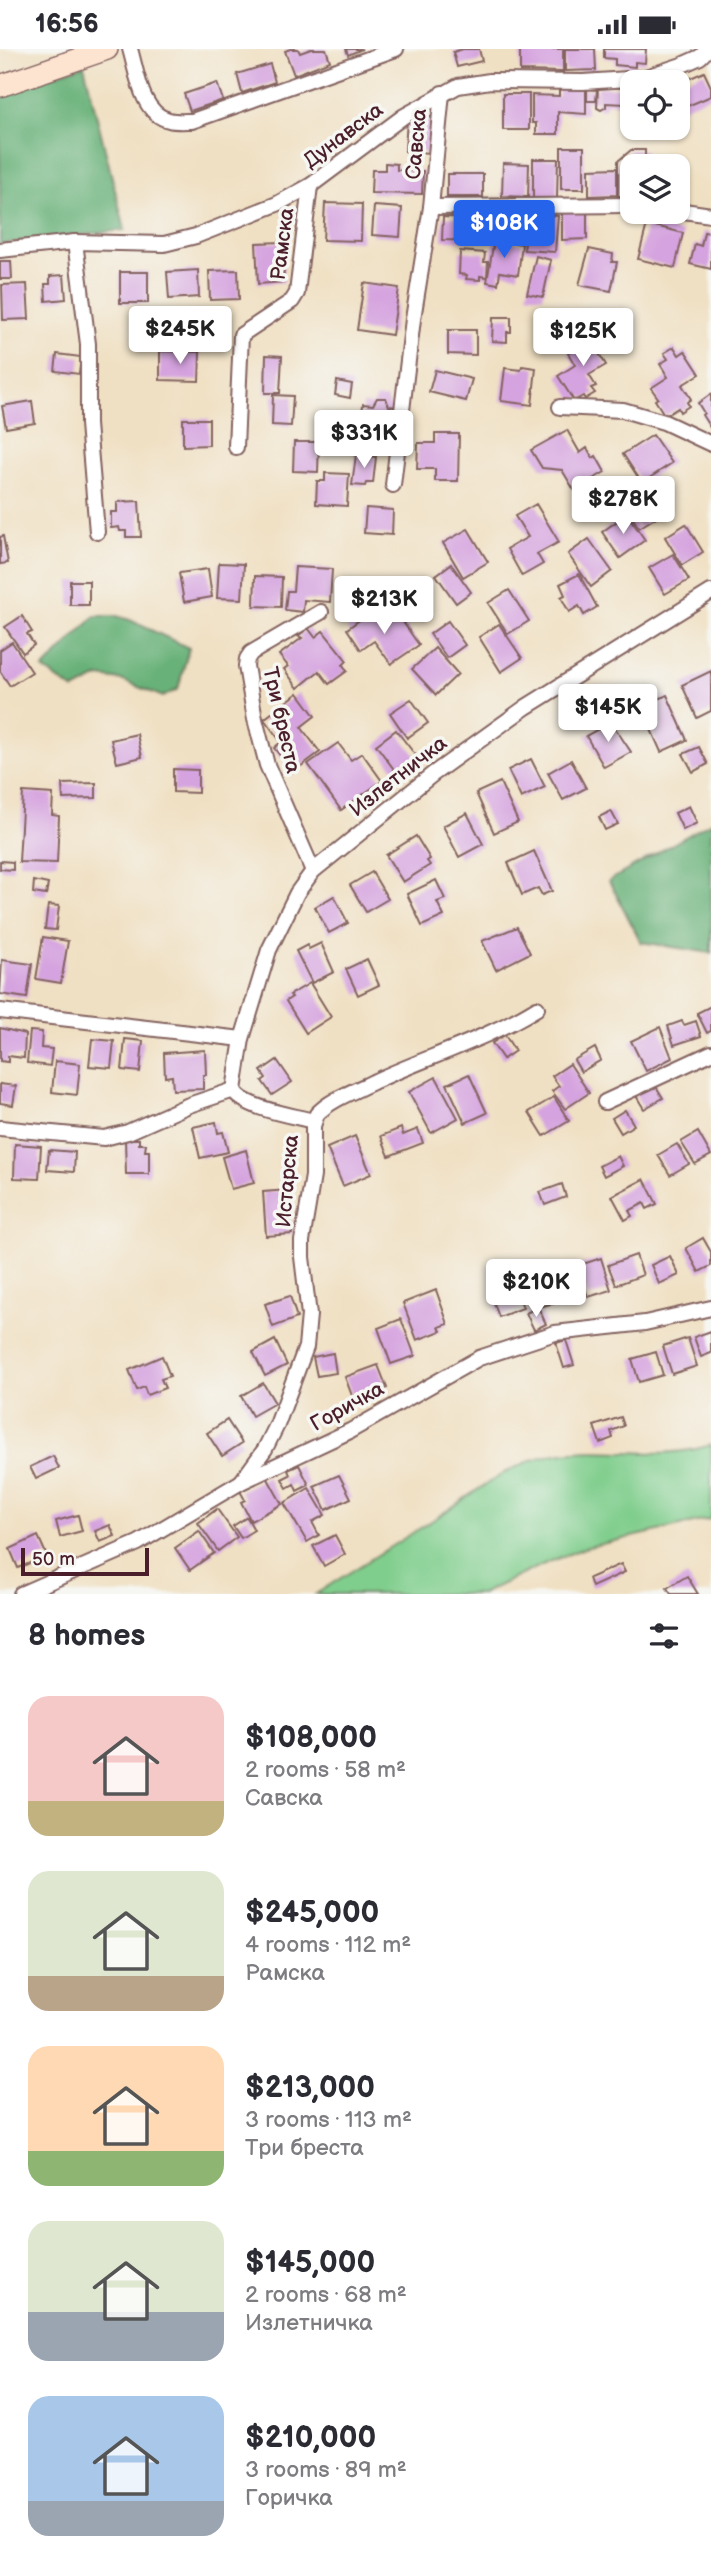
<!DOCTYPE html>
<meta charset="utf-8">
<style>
body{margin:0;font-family:"Balsamiq Sans",sans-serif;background:#f7f7f7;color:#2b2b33;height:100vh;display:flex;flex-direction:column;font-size:26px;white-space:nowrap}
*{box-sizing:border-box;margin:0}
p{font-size:23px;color:#7c7c81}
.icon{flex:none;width:38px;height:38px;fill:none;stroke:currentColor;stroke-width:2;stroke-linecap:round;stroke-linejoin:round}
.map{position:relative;height:1545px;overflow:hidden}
.panel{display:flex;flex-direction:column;background:#fff;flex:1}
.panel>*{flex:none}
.controls{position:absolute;left:620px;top:21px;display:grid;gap:14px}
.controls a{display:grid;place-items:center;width:70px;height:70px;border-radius:14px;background:#fff;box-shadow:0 2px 5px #0004;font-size:35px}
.scale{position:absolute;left:21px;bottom:18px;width:128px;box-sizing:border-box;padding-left:7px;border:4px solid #4a1f2b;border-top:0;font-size:19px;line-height:24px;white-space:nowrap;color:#4a1f2b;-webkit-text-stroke:5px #f6f6f2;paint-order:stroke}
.price{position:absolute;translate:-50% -60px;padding:0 16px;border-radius:7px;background:#fff;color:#222;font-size:23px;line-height:46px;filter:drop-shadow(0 2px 4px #0008)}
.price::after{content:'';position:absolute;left:50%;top:42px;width:21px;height:16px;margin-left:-10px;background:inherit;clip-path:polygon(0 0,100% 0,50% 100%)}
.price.selected{background:#2563eb;color:#fff}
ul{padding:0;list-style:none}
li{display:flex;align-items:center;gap:21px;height:175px;padding:0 28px}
li span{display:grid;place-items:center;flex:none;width:196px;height:140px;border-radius:21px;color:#555}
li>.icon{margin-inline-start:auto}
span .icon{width:84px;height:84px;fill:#fffc;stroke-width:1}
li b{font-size:30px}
h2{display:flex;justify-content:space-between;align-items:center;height:84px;padding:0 28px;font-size:30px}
.status{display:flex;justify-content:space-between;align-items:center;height:49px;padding:0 35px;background:#fff;direction:ltr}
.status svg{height:19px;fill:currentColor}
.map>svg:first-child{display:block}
.green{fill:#80ce8d;stroke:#65765c;stroke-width:2}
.forest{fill:#68b178;stroke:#596852;stroke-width:2}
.building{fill:#d5a3df}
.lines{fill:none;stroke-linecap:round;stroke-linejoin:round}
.street-casing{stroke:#846360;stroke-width:18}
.secondary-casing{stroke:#846360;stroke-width:24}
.street{stroke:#fff;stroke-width:14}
.secondary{stroke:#fde4d0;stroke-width:21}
.labels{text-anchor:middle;stroke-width:7;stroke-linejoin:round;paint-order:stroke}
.street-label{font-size:21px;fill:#4a1f2b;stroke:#f6f6f2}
</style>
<div class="status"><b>16:56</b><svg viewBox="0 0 49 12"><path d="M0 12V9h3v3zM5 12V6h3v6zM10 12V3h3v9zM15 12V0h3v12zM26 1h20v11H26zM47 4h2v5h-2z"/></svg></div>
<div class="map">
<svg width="711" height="1545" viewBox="0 0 711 1545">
<rect width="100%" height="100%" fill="#f6f6f2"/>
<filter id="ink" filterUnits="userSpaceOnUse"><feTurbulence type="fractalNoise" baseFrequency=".0143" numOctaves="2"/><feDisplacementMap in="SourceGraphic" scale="14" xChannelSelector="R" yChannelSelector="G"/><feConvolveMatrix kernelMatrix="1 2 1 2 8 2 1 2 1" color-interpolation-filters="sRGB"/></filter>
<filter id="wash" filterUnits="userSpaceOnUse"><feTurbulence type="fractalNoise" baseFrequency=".00686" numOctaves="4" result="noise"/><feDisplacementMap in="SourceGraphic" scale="28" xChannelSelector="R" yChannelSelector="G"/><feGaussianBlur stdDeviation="1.57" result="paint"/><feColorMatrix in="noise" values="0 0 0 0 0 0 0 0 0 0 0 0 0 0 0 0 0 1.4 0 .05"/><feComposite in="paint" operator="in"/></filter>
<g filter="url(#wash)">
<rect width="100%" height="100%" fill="#f0e0c3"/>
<path class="green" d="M711,1396V1470L584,1499L544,1515L481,1545H316C357,1518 398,1494 439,1467C473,1445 510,1414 551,1406C604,1395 659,1413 711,1396Z"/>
<g class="forest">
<path d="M84,16L125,181L0,195V44Z"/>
<path d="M95,567H117L130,571L189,599L178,640L163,648L121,631L99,628L74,641L43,620Z"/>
<path d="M711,773V904L641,893L609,832Z"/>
</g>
<g id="blocks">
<g class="building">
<path d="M290,0H298L300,4L311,0H326L330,12L294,26L285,2Z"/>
<path d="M346,0H362L348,6Z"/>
<path d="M463,0H479L482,12L457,18L453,3Z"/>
<path d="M520,0H563V23L520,22Z"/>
<path d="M565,0H595L596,21L565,22Z"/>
<path d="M604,0H646L645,14L635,13V18L615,16V10L604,9Z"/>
<path d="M270,15L275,33L242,44L237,25Z"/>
<path d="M704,23L711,38V47L683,59L677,47V35Z"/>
<path d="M217,34L223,51L190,62L184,45Z"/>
<path d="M598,38L626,39V55L606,54V58L601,61L597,59Z"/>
<path d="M559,40H586V65L558,63V85H536V74H532V46L559,47Z"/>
<path d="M587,40L597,41L596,52H587Z"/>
<rect x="503" y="45" width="26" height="36"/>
<path d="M415,67L432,68L429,104L405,102L407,69L415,70Z"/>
<rect x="561" y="98" width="23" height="42"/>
<path d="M631,101H645V117H632V147H618V112Z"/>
<path d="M533,110H558L557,149H533Z"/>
<path d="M385,114L397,115V121L423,122L422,145L371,144L372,121H385Z"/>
<path d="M503,114L529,115L528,148L502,147Z"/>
<path d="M617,119V146L589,147V120Z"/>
<rect x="447" y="125" width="36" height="23"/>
<path d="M325,154L362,155L361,192L323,191Z"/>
<path d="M374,157L402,159L400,188L372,186Z"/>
<path d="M562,161H587V190L562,191Z"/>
<path d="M529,165L558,167L555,203L524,201Z"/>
<path d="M443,168L487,169L486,192L442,191Z"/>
<path d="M520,168V189H497V169Z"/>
<path d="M647,175L683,184L675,219L638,210Z"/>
<path d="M704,183L711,184V220L690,215L695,195L701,197Z"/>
<path d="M494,191L522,195L518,226L500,223L498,235L487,233Z"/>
<path d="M283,193L284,233L258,235L256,194Z"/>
<path d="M589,200L613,205L612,213H617L611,242L579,236Z"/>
<path d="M460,202L485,204L484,213H488L487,228L480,227V231L466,230L467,226L459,225Z"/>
<path d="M536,207L551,211L543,248L527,245Z"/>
<path d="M0,212H11L12,230H0Z"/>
<path d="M198,221L199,248L169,250L167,223Z"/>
<path d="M238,221L239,250L210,251L209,222Z"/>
<rect x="120" y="223" width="28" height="31"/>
<path d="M64,226L66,250L46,252L45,235H50V227Z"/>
<path d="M364,234L399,239L392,286L357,281Z"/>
<path d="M27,235L29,270L3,271L2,236Z"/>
<path d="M493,268H511V283H507V293L492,292Z"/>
<path d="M448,281H476V306L448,305Z"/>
<path d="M580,285L584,290L591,285L601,301L598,303L606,316L589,326L596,337L591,339L595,344L585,350L583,347L574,352L558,327L575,316L568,304L578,297L573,290Z"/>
<path d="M674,298L679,306L685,302L700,325L682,336L691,350L687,353L689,357L680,363L678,359L665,367L655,351L658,349L651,339L668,328L660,315L668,310L664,304Z"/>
<path d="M160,302L200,303L199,332L160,331Z"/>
<path d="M57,305L81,308L79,325L55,322Z"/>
<path d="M266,306L282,307L280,344H265Z"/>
<path d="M522,317L536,319L532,356L501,352L505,319L521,321Z"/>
<path d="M435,321L472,330L466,352L429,343Z"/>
<path d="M337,332L352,335L350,349L335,346Z"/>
<path d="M711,345V380L702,366L704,364L698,354Z"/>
<path d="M273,346L293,347L291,377L272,376Z"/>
<path d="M377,349H386L389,357L397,358L394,390L360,387L363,355L373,356Z"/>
<path d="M32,352L35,374L6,379L2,357Z"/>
<path d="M183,370H209V396L183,397Z"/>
<path d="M567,381L580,404L587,399L593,409L596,407L605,423L574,441L562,421L542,419L531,401Z"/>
<path d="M435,385H459L458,432H435V420H417L418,394H435Z"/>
<path d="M653,386L672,414L642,434L623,405Z"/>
<path d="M294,393H319L318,423L293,422Z"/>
<path d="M356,406L376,408L373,434H366L365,437L352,436Z"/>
<path d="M325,424L349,425L347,457L316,455L317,432H325Z"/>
<path d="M638,436L658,467L639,479L619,448Z"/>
<path d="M139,452L141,488H126V482H120L119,478L111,479V463H117V453Z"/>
<path d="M536,455L559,493L537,505L543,515L522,527L507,500L528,488L515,467Z"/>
<path d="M366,459L393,461L392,486L364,484Z"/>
<path d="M627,465L645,491L620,509L602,483Z"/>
<path d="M686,475L703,503L682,516L665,488Z"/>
<path d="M468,480L488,513L463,528L443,494Z"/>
<path d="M3,487L8,514L0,515V488Z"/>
<path d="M589,490L612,522L591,538L568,505Z"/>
<path d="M673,505L689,531L665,545L649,519Z"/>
<path d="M219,514L244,515L242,550L217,549Z"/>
<path d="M451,515L471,543L456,554L436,526Z"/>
<path d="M295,518L332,520L330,553L304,551L303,563L285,561L287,542H293Z"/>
<path d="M208,520L212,548L184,553L179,524Z"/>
<path d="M579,525L597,558L584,566L579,557L569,563L561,548L565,546L560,535Z"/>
<path d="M255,527L282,528L281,558L254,557Z"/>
<rect x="70" y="532" width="19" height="24"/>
<path d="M509,541L529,572L508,585L488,554Z"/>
<path d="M372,562L382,577L398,566L419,596L391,615L374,592L361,601L347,580Z"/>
<path d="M22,567L32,583L27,585L34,596L23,604L5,578Z"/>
<path d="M448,572L465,596L447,609L430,585Z"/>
<path d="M499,575L522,609L501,623L479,588Z"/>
<path d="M308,579L315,588L323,582L347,612L343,616L347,622L329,635L319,622L298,639L284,620L288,617L279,606L302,589L298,587Z"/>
<path d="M12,593L32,623L10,637L0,622V601Z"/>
<path d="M435,599L458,625L436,646L412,620Z"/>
<path d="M711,622V662L697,669L682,636Z"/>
<path d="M298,644L315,667L301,678L320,703L293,723L274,699L281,693L264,670Z"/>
<path d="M667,646L687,691L661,703L641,658Z"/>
<path d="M411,650L428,674L407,689L390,664Z"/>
<path d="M611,673L631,703L604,718L586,687Z"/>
<path d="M396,681L417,708L396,723L376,696Z"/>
<path d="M137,685L142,708L117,714L111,691Z"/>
<path d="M338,694L351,711L362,704L382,732L341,761L308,715Z"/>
<path d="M699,698L708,715L693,723L683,705Z"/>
<path d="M531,710L545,738L521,749L508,721Z"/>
<path d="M571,711L586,739L563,751L548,724Z"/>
<path d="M173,720L198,721V744L173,743Z"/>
<path d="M500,733L518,773L494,784L476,744Z"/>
<path d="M96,734V749L63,750L62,735Z"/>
<path d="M23,743L53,745L52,766L59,767L57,814L19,813Z"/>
<path d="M689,757L697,774L683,781L675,764Z"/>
<path d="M611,762L618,775L605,781L599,768Z"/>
<path d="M467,764L483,795L459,808L443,777Z"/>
<path d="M416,787L430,810L427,812L430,816L403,833L386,806Z"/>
<path d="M534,802L552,842L542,846L538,839L522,846L508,814Z"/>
<path d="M0,812L13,813V821L0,820Z"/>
<path d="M372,823L388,850L366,863L350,836Z"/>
<path d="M436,831L445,850L437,853L444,867L422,877L407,845Z"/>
<path d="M34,832L48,835L46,846L33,844Z"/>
<path d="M334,847L348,874L329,884L315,858Z"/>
<path d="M48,856L59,857L56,881L45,880Z"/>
<path d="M517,878L530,904L496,921L482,892Z"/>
<path d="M43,888L68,892L61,934L36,930Z"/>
<path d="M321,894L334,923L312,934L296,902L307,896L309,900Z"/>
<path d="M367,910L379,936L358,946L346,920Z"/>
<path d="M2,911L32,915L27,949L0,945Z"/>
<path d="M310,934L331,968L306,984L286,952L292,948L290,946Z"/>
<path d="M711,957V982L707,984L697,964Z"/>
<path d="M682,972L684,976L696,972L701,987L674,996L668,977Z"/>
<path d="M660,978L672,1009L646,1022L631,992Z"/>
<path d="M0,979L25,985L24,1009L8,1007V1013L0,1012Z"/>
<path d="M30,982L42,983L41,999L52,1000L50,1017L27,1014Z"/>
<path d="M505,986L515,1002L503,1010L492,994Z"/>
<path d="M92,990L114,992L111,1019L89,1017Z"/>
<path d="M125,990L143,992L140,1023L122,1021Z"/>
<path d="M595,999L601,1011L581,1023L574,1011Z"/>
<path d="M205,1001L206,1026H203V1040L173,1041L172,1027L165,1028L164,1004Z"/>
<path d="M277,1011L292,1033L272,1046L262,1032L266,1029L261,1022Z"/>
<path d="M55,1012L80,1015L77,1046L52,1043Z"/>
<path d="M570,1015L589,1044L565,1060L552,1042L559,1037L552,1027Z"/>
<path d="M469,1025L487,1064L465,1074L447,1035Z"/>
<path d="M436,1028L458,1069L431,1084L409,1043Z"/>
<path d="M654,1034L663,1049L644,1060L635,1045Z"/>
<path d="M0,1035L16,1037L13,1056L0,1054Z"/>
<path d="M554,1048L569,1072L544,1087L529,1063Z"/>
<path d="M625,1061L634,1076L621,1084L612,1069Z"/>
<path d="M216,1073L218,1084L223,1083L228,1103L200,1109L193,1078Z"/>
<path d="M401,1079L403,1086L418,1080L423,1094L389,1107L381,1087Z"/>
<path d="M698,1083L711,1106L695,1115L681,1093Z"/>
<path d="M355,1087L371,1125L343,1137L327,1099Z"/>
<path d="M125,1090H139V1095H146L145,1102H149V1125H126Z"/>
<path d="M15,1095L41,1097L39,1130L14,1129Z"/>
<path d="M677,1095L689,1115L670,1126L658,1106Z"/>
<path d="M49,1101L75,1103L74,1123L47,1121Z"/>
<path d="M246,1101L254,1134L231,1140L222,1108Z"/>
<path d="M618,1107L623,1117L604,1127L599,1117Z"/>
<path d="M644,1130L657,1155L647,1160L644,1154L629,1162L632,1167L625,1171L612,1147Z"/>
<path d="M562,1135L566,1148L545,1156L540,1143Z"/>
<path d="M288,1141L292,1185L266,1187L263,1143Z"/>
<path d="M703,1189L711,1203V1217L699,1223L686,1199Z"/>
<path d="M636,1206L643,1226L616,1236L608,1216Z"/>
<path d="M670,1207L679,1226L659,1235L651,1216Z"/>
<path d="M601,1209L611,1241L588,1248L577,1217Z"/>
<path d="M560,1227L567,1250L540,1258L534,1236Z"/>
<path d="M515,1236L523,1259L499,1268L491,1246Z"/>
<path d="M436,1241L448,1275L439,1278L441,1282L417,1291L403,1254Z"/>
<path d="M290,1247L297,1269L273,1278L265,1255Z"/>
<path d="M538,1258L546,1275L534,1281L526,1264Z"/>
<path d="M401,1270L415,1307L391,1315L378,1279Z"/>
<path d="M711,1282V1304L701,1308L694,1288Z"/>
<path d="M688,1289L697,1317L672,1325L663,1297Z"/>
<path d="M275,1291L287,1316L265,1327L253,1303Z"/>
<path d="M566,1291L574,1316L564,1319L556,1294Z"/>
<path d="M656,1303L663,1326L639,1333L632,1310Z"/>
<path d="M333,1304L336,1324L317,1327L313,1308Z"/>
<path d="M162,1307L170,1327L161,1330L165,1339L147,1346L144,1338L137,1341L129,1321Z"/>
<path d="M378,1316L387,1339L354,1352L345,1328Z"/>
<path d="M263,1334L275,1354L252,1367L241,1347Z"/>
<path d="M621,1368L624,1377L611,1382L613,1389L600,1394L594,1377Z"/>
<path d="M227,1371L242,1394L222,1407L207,1384Z"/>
<path d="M53,1407L59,1419L36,1430L30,1418Z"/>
<path d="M299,1416L309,1436L297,1442L294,1435L287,1439L282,1430L290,1426L288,1421Z"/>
<path d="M339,1426L351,1449L326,1461L314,1437Z"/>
<path d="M267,1428L282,1455L251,1472L241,1453L245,1451L240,1442Z"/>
<path d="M309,1439L325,1466L312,1473L319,1486L307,1493L284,1454Z"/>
<path d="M217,1460L237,1488L218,1502L198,1474Z"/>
<path d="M78,1466L82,1482L60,1488L56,1472Z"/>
<path d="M247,1468L254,1481L241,1489L233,1477Z"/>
<path d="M110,1476L115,1487L100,1493L95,1482Z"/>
<path d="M199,1482L214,1504L190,1521L175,1499Z"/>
<path d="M335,1486L345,1505L324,1517L313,1497Z"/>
<path d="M38,1487L47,1507L18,1519L10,1500Z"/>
<path d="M621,1515L625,1523L592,1538L589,1529Z"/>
<path d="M687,1527L698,1545H671L667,1539Z"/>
</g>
</g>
</g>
<g filter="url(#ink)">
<use href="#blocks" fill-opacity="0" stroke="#846360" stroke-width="2"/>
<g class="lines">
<defs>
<g id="street">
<path d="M130,0C137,23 141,65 169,71C176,73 185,72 192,72L396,0"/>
<path d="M442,44L431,158L632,156"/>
<path d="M677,161L711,166"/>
<path d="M75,193L88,295V375L97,483"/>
<path d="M0,201L75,193L164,195L196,187L277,155L310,137L404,67L458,37L490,32L583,33L643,29L682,16L700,8L708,0"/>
<path d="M560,358L623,361L664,373L711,395"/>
<path d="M236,398L241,286L292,252L297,244L310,137"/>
<path d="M393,436L413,270L431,158"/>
<path d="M313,822L267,716L255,670L246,617L247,610L251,604L321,563"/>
<path d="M0,962L242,990"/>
<path d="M605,1053L711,1004"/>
<path d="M314,1072C294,1067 242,1059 234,1041L242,990L269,901L297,844L313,822L433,725L526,658L711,543"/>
<path d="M0,1079L104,1089L128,1083L189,1056L234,1041"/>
<path d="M241,1433L265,1400L277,1376L306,1298L309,1266L302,1208V1192L313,1127V1077L317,1065C331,1050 355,1042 373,1033C427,1008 487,990 537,959"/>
<path d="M21,1545L138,1494L241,1433L350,1382L479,1309L555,1284L645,1274L711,1259"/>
</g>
<path id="secondary" d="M0,37L107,0"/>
</defs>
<use href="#street" class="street-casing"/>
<use href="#secondary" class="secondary-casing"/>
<use href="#street" class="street"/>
<use href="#secondary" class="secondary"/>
</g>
</g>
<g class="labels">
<g class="street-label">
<text transform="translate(343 86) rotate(-37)" y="7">Дунавска</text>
<text transform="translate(416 95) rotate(-85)" y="7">Савска</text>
<text transform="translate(282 195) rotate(-83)" y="7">Рамска</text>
<text transform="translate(282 671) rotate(77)" y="7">Три бреста</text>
<text transform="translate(398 727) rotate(-38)" y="7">Излетничка</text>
<text transform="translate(287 1132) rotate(-85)" y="7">Истарска</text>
<text transform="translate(347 1357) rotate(-29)" y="7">Горичка</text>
</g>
</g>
</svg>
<div class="controls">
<a><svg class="icon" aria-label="locate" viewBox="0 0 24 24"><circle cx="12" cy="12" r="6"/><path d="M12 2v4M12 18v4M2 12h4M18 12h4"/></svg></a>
<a><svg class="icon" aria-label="layers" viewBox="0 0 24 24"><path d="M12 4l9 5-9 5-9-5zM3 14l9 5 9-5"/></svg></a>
</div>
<div class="scale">50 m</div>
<b class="price selected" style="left:504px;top:211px">$108K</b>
<b class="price" style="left:180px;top:317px">$245K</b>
<b class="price" style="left:583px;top:319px">$125K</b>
<b class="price" style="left:364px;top:421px">$331K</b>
<b class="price" style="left:623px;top:487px">$278K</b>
<b class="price" style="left:384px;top:587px">$213K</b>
<b class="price" style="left:608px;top:695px">$145K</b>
<b class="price" style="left:536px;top:1270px">$210K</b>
</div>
<section class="panel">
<h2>8 homes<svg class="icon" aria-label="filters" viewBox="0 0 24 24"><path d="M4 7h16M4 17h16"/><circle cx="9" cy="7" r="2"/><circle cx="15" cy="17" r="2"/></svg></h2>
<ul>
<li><span style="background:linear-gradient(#f6c9c9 75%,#c2b280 0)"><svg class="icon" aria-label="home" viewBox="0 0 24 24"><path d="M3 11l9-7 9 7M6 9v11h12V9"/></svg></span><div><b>$108,000</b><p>2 rooms · 58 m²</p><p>Савска</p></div></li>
<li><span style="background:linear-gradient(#dfe7d0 75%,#b9a48a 0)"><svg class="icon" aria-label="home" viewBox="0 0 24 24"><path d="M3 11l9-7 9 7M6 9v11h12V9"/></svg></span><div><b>$245,000</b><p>4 rooms · 112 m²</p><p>Рамска</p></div></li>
<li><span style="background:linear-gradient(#ffd9b3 75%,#8fb573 0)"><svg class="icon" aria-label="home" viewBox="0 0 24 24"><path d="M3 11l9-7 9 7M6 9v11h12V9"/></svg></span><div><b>$213,000</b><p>3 rooms · 113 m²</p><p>Три бреста</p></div></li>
<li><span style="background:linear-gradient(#dfe7d0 65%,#9aa5b1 0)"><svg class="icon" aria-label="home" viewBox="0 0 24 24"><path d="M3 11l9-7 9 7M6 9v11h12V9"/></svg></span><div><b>$145,000</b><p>2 rooms · 68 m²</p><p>Излетничка</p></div></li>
<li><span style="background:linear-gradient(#a9c7e8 75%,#9aa5b1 0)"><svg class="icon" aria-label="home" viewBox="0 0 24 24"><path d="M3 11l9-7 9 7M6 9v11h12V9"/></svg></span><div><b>$210,000</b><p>3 rooms · 89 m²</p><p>Горичка</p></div></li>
</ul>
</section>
